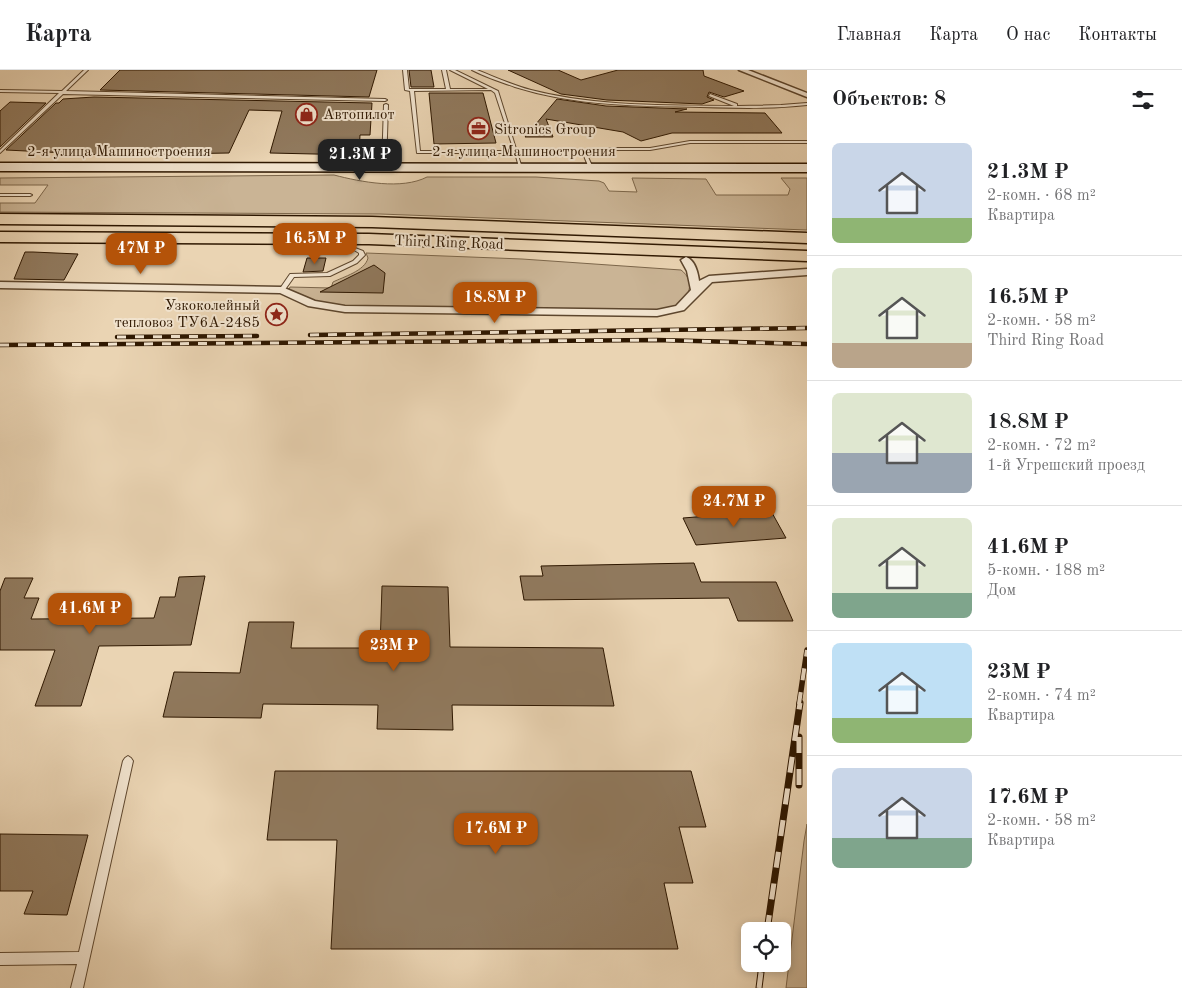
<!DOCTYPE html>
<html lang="ru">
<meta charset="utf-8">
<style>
body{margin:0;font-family:"Old Standard TT",serif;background:#f2f2f2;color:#202124;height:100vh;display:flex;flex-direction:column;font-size:19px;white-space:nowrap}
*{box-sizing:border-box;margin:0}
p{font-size:16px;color:#757577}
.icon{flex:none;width:28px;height:28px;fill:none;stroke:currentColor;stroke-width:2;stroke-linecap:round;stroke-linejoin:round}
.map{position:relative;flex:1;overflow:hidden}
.drawer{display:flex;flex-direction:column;background:#fff;width:375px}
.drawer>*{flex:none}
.controls{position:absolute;left:741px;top:852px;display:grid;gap:10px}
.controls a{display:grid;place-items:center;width:50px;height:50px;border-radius:8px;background:#fff;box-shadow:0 2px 8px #0003;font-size:25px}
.price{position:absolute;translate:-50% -42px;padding:0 11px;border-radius:10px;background:#b45309;color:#fff;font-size:16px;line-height:32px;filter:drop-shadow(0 1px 2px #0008)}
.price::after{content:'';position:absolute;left:50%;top:30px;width:15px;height:11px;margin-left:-8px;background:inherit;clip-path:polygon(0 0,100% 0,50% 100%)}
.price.active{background:#222;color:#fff}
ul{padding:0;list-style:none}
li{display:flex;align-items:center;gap:15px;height:125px;padding:0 25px}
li+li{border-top:1px solid #e0e0e0}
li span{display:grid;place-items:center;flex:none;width:140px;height:100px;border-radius:8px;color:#555}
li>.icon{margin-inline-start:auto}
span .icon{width:60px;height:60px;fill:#fffc;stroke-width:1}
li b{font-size:21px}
h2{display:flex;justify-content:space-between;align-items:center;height:60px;padding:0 25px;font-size:21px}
header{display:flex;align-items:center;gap:30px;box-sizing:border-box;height:70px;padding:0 25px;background:#fff;border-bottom:1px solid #e0e0e0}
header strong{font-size:24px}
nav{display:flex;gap:28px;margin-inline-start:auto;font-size:18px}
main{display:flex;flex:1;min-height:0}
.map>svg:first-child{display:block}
.green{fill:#cab495;stroke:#7c664a}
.building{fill:#90795d;stroke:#2e1700}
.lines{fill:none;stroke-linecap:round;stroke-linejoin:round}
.lane-casing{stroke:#5d462d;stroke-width:2}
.street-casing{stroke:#5d462d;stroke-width:3}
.secondary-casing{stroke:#2e1700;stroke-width:3}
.primary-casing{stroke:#2e1700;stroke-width:3}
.lane{fill:#f1e3ce;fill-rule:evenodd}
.street{fill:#f1e3ce;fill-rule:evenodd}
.secondary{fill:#f1e3ce;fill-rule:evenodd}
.primary{fill:#ead4b3;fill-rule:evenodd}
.rail-far2-casing{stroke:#2e1700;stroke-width:4.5}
.rail-far1-casing{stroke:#2e1700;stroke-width:5.5}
.rail-casing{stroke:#2e1700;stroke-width:7}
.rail-far2{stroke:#f1e3ce;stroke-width:3;stroke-dasharray:9;stroke-linecap:butt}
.rail-far1{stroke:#f1e3ce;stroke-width:4;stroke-dasharray:12;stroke-linecap:butt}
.rail{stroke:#f1e3ce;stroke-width:5;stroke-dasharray:16;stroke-linecap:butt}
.labels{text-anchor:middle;stroke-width:4;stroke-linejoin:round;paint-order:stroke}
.far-poi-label{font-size:15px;fill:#2e1700;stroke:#f1e3ce;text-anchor:start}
.far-street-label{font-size:15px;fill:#2e1700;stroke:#f1e3ce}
</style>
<header>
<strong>Карта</strong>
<nav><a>Главная</a><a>Карта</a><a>О нас</a><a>Контакты</a></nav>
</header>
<main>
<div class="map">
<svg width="807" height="918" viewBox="0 0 807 918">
<rect width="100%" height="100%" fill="#ead4b3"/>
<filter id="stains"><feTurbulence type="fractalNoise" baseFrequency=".004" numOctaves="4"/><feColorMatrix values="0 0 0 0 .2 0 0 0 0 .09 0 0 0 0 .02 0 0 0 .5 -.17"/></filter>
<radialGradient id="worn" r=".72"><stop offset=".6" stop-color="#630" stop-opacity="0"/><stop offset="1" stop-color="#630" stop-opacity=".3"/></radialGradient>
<g class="green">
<path d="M334,105C361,112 402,120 427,107H536L599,111L604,113L609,121L637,122L632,108L706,109L716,125H788L790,119L781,108H807V160L380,144L0,142V133H35L48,115H0V108Z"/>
<path d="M366,183L522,189L681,200C696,211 690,230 673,237C667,239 660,240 654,240L344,236L314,232L288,221L290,217L331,218L333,212C343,207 365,201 368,188Z"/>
<path d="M807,754V918H786L804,771Z"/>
</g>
<g class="building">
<path d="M120,0H377L369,27L100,20Z"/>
<path d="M409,0H431L434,17H411Z"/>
<path d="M508,0H558L581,10L618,0H703L704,6L744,21L724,27L709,22L707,27L714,30L702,34L607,30L561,24Z"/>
<path d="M429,23H483L496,73L434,74Z"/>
<path d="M94,27L372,33L370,65H360L359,85L270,83L282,41L249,40L229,83L107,85L6,80L56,33H59L63,29Z"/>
<path d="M557,29L606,36L687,39L675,42L765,43L782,63H672L641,71L623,62L546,49L553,67H525Z"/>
<path d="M10,32L46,33L0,77V41Z"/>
<path d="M25,182H33L78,184L64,210L14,209Z"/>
<path d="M307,188H326L323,201L303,202Z"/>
<path d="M374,195L385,203L383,223L320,222Z"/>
<path d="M771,441L786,468L696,475L683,448Z"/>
<path d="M694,493L701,512H776L793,551H738L729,528L524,530L520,506H543L541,496Z"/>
<path d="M205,506L191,575L99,576L81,636H35L55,580H0V521L5,508H33L24,528H39L31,549L154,548L160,527H175L179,507Z"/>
<path d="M382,516L448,517L450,577L603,578L614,636L452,635L453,660L377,659L378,635L263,634L261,648L163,647L174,602L240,603L249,552H294L291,578H380Z"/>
<path d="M275,701H691L706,757H679L693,813H664L678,879H331L337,770H267Z"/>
<path d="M0,764L88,765L67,845L24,844L33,821H0Z"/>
</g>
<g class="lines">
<defs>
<g id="lane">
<path d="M84,0H88L66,21L385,29L387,30L385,31L63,24L0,83V80L59,23L0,22V20L62,21Z"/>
<path d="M403,0H407L409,19H446L442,0H446L450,19H488L450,0H455L498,21L522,98L519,97L515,83H417L410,21L405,20ZM491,20L495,23L514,81H420L414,21Z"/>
<path d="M472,0H477C495,7 512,15 531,20C597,37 667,35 734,36L709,26L710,24L737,34V36L781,35L807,33V35C771,39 736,38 700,37C637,36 575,36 515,17C501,12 485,7 472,0Z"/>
<path d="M386,34L388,35L386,97L384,98L382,97L384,35Z"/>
<path d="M690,71H807V73H690L650,80H611L588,87L593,98L591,99L589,98L584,86L611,78H650Z"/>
<path d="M0,124H30L32,125L30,126H0Z"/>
<path d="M306,172L355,178L363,181L365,185L357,193L330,206L294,207L284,221H280L279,220L290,204L327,203L353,191L359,185V183L354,180L308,174L306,173Z"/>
<path d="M128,686L131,688L133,691L83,918H71L77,894L0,895V883L79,882L123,691L125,688Z"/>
</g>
<g id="street">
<path d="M739,0H748L807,23V27Z"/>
<path d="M686,187C695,190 698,203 699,211L709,206L807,199V205L712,212L684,240L657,246L345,242L308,236L280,223L0,218V212L282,217L315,231L345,236L657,240L676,236L691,220L687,201L681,190Z"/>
</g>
<path id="secondary" d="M0,93L807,94V102L0,101Z"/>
<g id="primary">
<path d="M0,144L372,147L807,163V173L372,157L0,154Z"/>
<path d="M0,162L369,164L807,181V191L369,174L0,172Z"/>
</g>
</defs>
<use href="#lane" class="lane-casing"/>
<use href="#street" class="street-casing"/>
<use href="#secondary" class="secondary-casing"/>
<use href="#primary" class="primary-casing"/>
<use href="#lane" class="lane"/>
<use href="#street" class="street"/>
<use href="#secondary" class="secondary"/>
<use href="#primary" class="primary"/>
<defs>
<g id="rail-far2">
<path d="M310,265L807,258"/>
<path d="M117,267L257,266"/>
<path d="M0,275L657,270L807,274"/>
</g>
<path id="rail-far1" d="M799,634L807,580"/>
<g id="rail">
<path d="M799,667V715"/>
<path d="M767,861L800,633"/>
<path d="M759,918L762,894"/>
</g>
</defs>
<use href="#rail-far2" class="rail-far2-casing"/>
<use href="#rail-far1" class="rail-far1-casing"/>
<use href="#rail" class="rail-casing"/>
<use href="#rail-far2" class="rail-far2"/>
<use href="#rail-far1" class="rail-far1"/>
<use href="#rail" class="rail"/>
</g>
<defs>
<symbol id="shop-ring" viewBox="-11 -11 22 22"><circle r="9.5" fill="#f1e3ce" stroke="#8f2418" stroke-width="1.5"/><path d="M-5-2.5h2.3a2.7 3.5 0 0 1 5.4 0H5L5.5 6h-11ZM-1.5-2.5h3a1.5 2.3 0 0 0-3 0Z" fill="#8f2418"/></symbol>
<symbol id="office-ring" viewBox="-11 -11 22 22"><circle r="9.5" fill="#f1e3ce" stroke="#8f2418" stroke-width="1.5"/><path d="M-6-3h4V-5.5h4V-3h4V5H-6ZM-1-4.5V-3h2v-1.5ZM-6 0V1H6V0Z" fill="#8f2418"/></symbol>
<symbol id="sight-ring" viewBox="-11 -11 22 22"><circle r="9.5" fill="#f1e3ce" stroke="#8f2418" stroke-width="1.5"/><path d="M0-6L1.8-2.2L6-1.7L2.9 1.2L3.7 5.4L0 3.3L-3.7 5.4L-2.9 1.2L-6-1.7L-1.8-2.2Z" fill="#8f2418"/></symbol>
</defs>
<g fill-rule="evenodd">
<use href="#shop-ring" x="294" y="32" width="25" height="25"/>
<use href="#office-ring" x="466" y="46" width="25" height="25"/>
<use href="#sight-ring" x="264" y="232" width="25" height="25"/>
</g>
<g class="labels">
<g class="far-poi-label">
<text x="323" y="49">Автопилот</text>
<text x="494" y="64">Sitronics Group</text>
<text x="260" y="240" text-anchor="end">Узкоколейный<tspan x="260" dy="17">тепловоз ТУ6А-2485</tspan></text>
</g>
<g class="far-street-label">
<text x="119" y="86">2-я улица Машиностроения</text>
<text x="524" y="86">2-я улица Машиностроения</text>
<text transform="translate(449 172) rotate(2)" y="5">Third Ring Road</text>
</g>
</g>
<rect width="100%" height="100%" filter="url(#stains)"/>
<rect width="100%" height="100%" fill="url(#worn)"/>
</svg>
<div class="controls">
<a><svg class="icon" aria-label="locate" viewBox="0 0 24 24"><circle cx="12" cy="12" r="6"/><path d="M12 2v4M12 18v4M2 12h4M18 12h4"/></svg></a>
</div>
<b class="price active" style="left:360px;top:111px">21.3M ₽</b>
<b class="price" style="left:315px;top:195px">16.5M ₽</b>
<b class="price" style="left:141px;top:205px">47M ₽</b>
<b class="price" style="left:495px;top:254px">18.8M ₽</b>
<b class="price" style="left:734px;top:458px">24.7M ₽</b>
<b class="price" style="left:90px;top:565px">41.6M ₽</b>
<b class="price" style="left:394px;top:602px">23M ₽</b>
<b class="price" style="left:496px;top:785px">17.6M ₽</b>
</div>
<section class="drawer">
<h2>Объектов: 8<svg class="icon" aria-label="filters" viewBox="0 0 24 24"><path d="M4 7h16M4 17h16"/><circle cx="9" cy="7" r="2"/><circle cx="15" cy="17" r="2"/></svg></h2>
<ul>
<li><span style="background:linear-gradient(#c9d6e8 75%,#8fb573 0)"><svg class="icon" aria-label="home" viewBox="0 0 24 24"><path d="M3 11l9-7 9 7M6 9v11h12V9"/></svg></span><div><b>21.3M ₽</b><p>2-комн. · 68 m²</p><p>Квартира</p></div></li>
<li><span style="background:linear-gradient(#dfe7d0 75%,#b9a48a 0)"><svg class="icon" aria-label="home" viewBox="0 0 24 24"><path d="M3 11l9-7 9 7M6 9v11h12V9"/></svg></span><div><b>16.5M ₽</b><p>2-комн. · 58 m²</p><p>Third Ring Road</p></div></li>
<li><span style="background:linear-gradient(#dfe7d0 60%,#9aa5b1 0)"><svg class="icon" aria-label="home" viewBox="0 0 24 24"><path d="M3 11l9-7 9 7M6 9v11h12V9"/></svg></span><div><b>18.8M ₽</b><p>2-комн. · 72 m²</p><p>1-й Угрешский проезд</p></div></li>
<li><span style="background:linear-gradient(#dfe7d0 75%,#7fa58c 0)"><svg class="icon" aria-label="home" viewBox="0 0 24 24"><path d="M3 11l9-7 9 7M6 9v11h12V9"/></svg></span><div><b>41.6M ₽</b><p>5-комн. · 188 m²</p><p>Дом</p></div></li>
<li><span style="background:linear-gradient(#bfe0f5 75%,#8fb573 0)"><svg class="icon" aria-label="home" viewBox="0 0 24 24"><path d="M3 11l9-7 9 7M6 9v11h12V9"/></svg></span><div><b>23M ₽</b><p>2-комн. · 74 m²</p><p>Квартира</p></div></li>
<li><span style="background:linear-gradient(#c9d6e8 70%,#7fa58c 0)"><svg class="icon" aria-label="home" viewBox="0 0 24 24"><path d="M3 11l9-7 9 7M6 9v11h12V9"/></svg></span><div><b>17.6M ₽</b><p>2-комн. · 58 m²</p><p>Квартира</p></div></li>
</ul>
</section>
</main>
